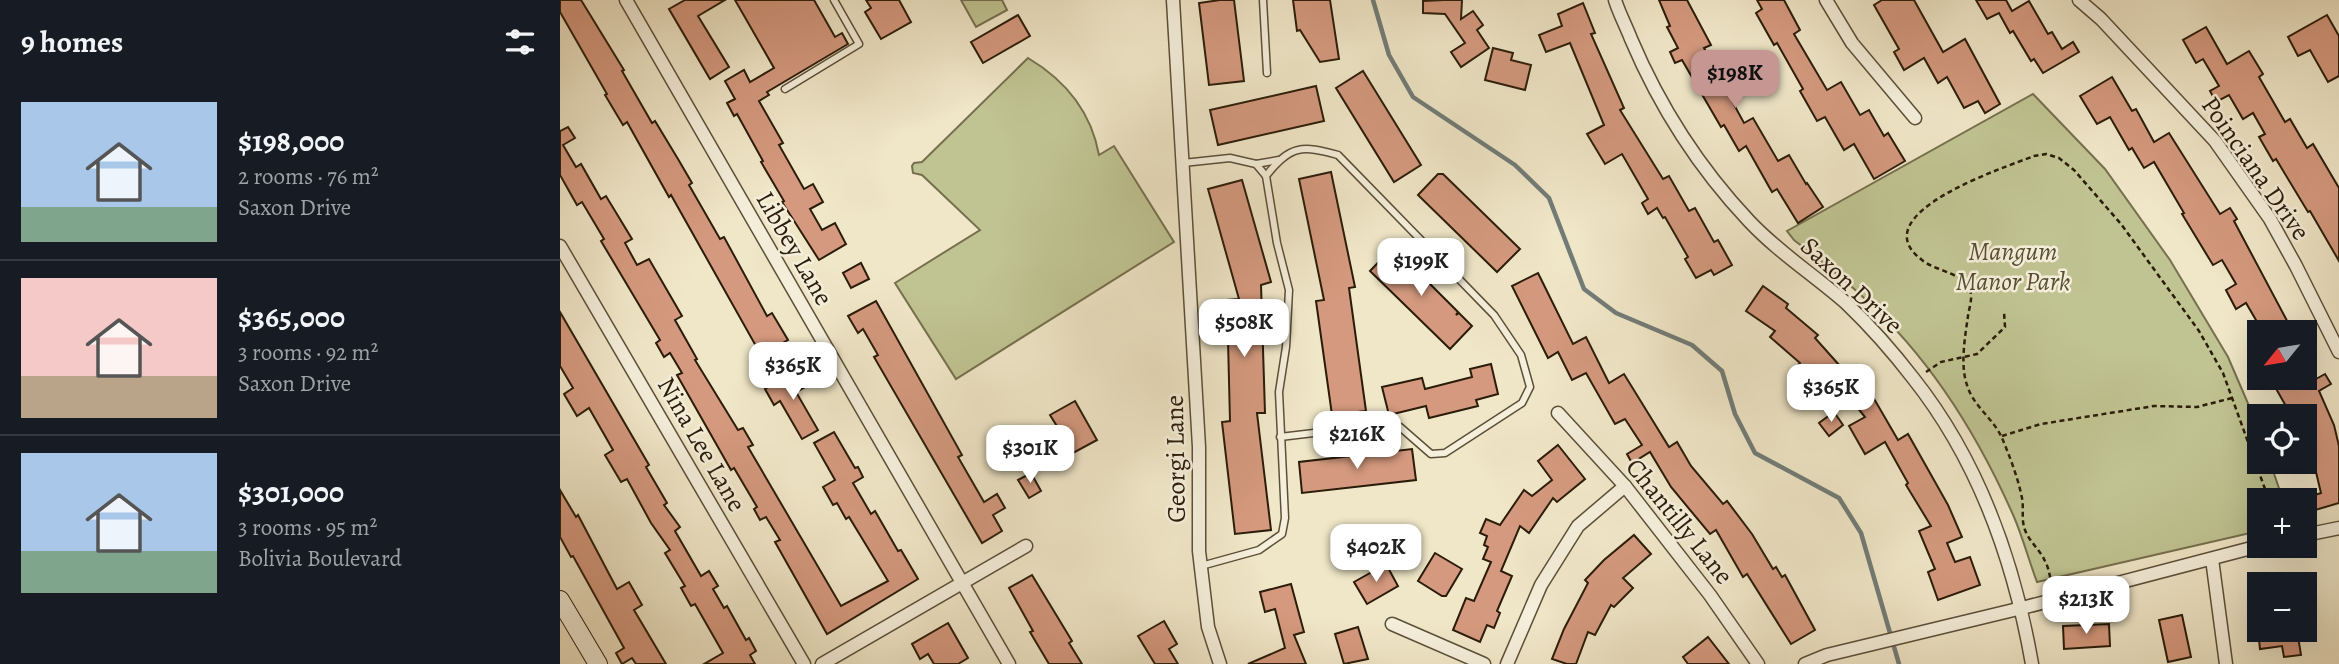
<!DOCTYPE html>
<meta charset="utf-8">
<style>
body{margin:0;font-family:Alegreya,serif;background:#242831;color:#f1f3f6;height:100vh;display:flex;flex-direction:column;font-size:26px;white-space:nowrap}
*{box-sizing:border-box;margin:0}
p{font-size:23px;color:#9ea1a6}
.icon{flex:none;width:38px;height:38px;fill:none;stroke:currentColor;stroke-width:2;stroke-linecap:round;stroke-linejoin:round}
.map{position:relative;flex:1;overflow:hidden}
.side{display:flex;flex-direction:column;background:#171b24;width:560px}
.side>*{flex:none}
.needle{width:46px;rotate:240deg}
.fabs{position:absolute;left:1687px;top:320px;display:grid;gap:14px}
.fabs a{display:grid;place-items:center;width:70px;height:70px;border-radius:0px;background:#171b24;box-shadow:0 7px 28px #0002;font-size:35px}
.price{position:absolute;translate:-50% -60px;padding:0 16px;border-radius:14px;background:#fff;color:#222;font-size:23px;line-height:46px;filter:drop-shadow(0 2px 4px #0008)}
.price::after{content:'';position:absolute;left:50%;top:42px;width:21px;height:16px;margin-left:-10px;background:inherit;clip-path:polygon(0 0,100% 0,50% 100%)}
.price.active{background:#c59692;color:#111}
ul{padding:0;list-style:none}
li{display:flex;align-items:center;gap:21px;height:175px;padding:0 21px}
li+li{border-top:2px solid #363941}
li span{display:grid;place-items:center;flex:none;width:196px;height:140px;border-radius:0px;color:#555}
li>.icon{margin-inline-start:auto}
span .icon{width:84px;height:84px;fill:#fffc;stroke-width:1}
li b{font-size:30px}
h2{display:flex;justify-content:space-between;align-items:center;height:84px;padding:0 21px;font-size:30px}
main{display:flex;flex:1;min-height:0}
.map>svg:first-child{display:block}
.green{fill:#c0c492;stroke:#76704e;stroke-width:2}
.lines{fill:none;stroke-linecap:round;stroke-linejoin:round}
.stream{stroke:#727c77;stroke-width:4.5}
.building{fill:#d4997e;stroke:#2b1c09;stroke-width:2}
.lane-casing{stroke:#5c4f39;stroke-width:9}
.street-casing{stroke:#5c4f39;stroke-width:15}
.secondary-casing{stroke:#2b1c09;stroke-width:20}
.path{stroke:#2b1c09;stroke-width:2.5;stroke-dasharray:5 3.5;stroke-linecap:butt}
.lane{stroke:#f5efdb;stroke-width:6}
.street{stroke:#f5efdb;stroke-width:12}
.secondary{stroke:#f5efdb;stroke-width:18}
.labels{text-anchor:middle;stroke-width:5;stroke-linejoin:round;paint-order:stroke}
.street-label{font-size:26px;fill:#2b1c09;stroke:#f5efdb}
.park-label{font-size:26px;font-style:italic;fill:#584e32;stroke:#f5efdb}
</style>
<main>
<section class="side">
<h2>9 homes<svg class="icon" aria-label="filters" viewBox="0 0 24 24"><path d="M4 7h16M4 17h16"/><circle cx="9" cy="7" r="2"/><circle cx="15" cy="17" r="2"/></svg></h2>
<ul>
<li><span style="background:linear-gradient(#a9c7e8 75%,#7fa58c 0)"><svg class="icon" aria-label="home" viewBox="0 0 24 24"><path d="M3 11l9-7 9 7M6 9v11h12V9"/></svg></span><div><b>$198,000</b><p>2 rooms · 76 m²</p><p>Saxon Drive</p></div></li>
<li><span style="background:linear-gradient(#f6c9c9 70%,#b9a48a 0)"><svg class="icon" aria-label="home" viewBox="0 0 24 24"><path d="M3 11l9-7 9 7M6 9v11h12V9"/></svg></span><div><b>$365,000</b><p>3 rooms · 92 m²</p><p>Saxon Drive</p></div></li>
<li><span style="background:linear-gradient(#a9c7e8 70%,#7fa58c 0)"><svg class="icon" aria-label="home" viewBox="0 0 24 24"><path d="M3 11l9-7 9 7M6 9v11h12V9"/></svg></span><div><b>$301,000</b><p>3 rooms · 95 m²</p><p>Bolivia Boulevard</p></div></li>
</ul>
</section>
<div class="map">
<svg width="1779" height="664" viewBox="0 0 1779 664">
<rect width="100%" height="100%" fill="#f0e7c8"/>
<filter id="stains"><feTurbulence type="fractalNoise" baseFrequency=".00286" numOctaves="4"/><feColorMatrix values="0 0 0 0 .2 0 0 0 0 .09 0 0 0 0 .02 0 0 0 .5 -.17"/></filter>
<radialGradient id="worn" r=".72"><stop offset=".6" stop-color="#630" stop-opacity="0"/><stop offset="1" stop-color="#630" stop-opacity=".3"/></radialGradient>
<g class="green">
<path d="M401,0H442L447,10L416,27Z"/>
<path d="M468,58C505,80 531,111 539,155L554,146L614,242L396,379L335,283L420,230L362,175L353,173L352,166L354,163L362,162Z"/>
<path d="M1473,94L1545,169L1610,260L1668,357L1699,429V462H1710L1723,500H1699V531L1477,582C1469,561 1463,538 1454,517C1418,435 1370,358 1304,298C1282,277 1258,259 1234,240L1227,231Z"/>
</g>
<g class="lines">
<path class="stream" d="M813,0L829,55L853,97L955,165L989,198L1024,289L1056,313L1132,345L1162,371L1175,414L1195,453L1279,498L1301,533L1339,664"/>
</g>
<g class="building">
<path d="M0,0H21L64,70L62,71L92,123L95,121L118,159L132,183L129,185L160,239L164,237L207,316L212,313L228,340L201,355L111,195L109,197L67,122L63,125L45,95L47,94L0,12Z"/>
<path d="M125,0H165L138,16L169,67L150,79L109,9Z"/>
<path d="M175,0H254L275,37L282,33L288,44L207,92L209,95L199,101L223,143L219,145L244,189L253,184L263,202L250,209L262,230L275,223L286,244L259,260L222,202L224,201L201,162L203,161L177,114L174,116L167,103L175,99L165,81L184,70L190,82L214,68Z"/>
<path d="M306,0H339L351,22L321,39L305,12L311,8Z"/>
<path d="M660,0H674L684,81L649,85L639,3Z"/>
<path d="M733,0H770L779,59L760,62L740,30L737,31Z"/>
<path d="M884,0H902L901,19L913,11L923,25L917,30L929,48L901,67L891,52L905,43L885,14L863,13V1Z"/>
<path d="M1099,0H1127L1151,45L1144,48L1165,86L1180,77L1188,92L1172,101L1184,123L1193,118L1218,161L1229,155L1246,184L1247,183L1263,207L1238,223L1217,189L1212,192L1186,146L1179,151L1164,125L1161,127L1122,60L1115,63L1110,52L1118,48L1107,27L1110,26Z"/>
<path d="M1197,0H1224L1240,30L1234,34L1267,90L1281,82L1300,115L1309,110L1324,136L1328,133L1345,161L1314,179L1294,144L1284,150L1265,117L1257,121L1240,91L1243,89L1217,43L1214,45L1196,13L1202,9Z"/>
<path d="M1322,0H1354L1383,52L1405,39L1440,104L1425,113L1418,101L1404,108L1387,77L1378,83L1364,58L1344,70L1334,52L1339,49L1314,5Z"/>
<path d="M1416,0H1446L1452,11L1469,1L1488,34L1492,32L1502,49L1513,42L1519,52L1483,73L1474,59L1471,61L1453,31L1450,33L1439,13L1427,19Z"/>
<path d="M1023,3L1035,33L1031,34L1064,108L1060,110L1103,179L1109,176L1129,211L1135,208L1154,242L1158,240L1172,265L1154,275L1151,270L1136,278L1125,259L1128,257L1105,217L1103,218L1097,208L1088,214L1082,203L1088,199L1062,154L1045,164L1027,134L1044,125L1010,43L986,52L979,35L1002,26L998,14Z"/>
<path d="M458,15L470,36L423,63L411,42Z"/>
<path d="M1767,15L1779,36V76L1768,82L1750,50L1738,56L1728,37Z"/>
<path d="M1646,27L1667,64L1689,51L1703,74L1699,77L1725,122L1730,119L1747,148L1753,144L1779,188V261L1750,211L1748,212L1716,159L1713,161L1699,137L1705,134L1693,113L1683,119L1669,95L1656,102L1650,91L1659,86L1643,59L1636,63L1623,40Z"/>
<path d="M933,48L953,53L951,60L971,65L965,90L925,80Z"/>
<path d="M803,71L861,165L834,182L776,88Z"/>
<path d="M1552,77L1572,111L1576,109L1594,142L1609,133L1660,214L1670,208L1677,219L1674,221L1733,332H1703L1686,303L1676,309L1666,290L1676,284L1662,260L1653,265L1622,214L1624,213L1594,162L1584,168L1572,148L1569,150L1550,117L1537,124L1520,96Z"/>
<path d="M756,86L764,121L658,145L650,110Z"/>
<path d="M8,127L15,138L3,145L16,167L21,164L41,199L46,196L72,239L65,243L77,265L89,259L122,316L115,320L137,359L135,360L178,430L183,428L193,445L188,447L281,606L328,581L289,517L286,519L277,503L273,505L263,487L275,480L254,443L274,432L295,468L298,467L303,477L293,483L311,514L315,511L338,551L341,550L358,579L267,634L215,542L220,540L206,517L200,520L194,509L197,507L174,468L171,470L117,375L122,373L110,353L104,357L96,343L100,340L41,241L44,239L22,202L17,205L0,175V131Z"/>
<path d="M771,172L795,287L789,288L806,411L772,415L756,301L764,300L739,179Z"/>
<path d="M878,174H883L960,249L937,272L858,195Z"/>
<path d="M682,180L711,282L701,285L705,413H697L711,530L675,534L662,422L670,421L667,300L679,299L648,189Z"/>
<path d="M833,247L898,312L896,315L899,313L912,326L890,349L810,271Z"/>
<path d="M301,263L309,279L291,288L283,273Z"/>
<path d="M978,273L1013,344L1026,337L1049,383L1064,374L1109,447L1117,442L1131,466L1163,504L1167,501L1192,534L1213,569L1216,567L1222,577L1225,575L1255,630L1231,644L1187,574L1183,577L1156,530L1150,534L1111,487L1090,452L1072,463L1067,454L1082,445L1065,419L1055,424L1026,373L1012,380L998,352L988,358L952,286Z"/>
<path d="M1203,286L1228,304L1226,308L1258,335L1255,338L1288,375L1294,370L1314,395L1313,397L1338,440L1348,434L1388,505L1402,537L1387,543L1395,562L1410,557L1420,585L1378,600L1368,572L1375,569L1359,531L1371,526L1346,485L1348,483L1325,442L1305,454L1289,426L1305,417L1288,396L1279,403L1262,382L1258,385L1248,374L1244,378L1235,368L1240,363L1210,337L1215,331L1186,311Z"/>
<path d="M316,301L402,455L398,457L424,502L437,494L445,508L433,515L442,531L422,543L314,357L318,355L303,329L298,333L288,316Z"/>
<path d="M0,312L89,465L86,467L107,503L104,505L120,527L115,531L141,576L149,571L158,586L153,589L164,608L167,606L186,640L189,638L196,651L190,655L195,664H144L163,653L135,604L131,606L121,588L125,586L105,553L110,550L91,523L67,479L61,482L45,455L53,450L29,408L17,416L4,394L13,388L0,366Z"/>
<path d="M1745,358L1756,379L1765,374L1771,384L1759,391L1774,425L1779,446V503L1745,513V498L1761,493L1745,426V416H1736L1731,406L1727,408L1710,378H1745Z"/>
<path d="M931,364L938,394L916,400L918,406L869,418L866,406L829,415L822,387L862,378L865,389L912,377L910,369Z"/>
<path d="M239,369L249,385L236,392L258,430L242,439L220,401L214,405L205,389Z"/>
<path d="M515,401L537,440L502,459L494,445L505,439L490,415Z"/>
<path d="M1274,412L1283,425L1269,436L1259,423Z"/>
<path d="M998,445L1025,479L997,502L993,498L969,533L960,526L941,571L952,576L937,611L940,613L934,628L927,625L920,642L893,630L906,598L914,601L931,562L923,559L928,547L924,545L927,536L920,533L926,519L940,525L964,490L972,496L992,480L978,461Z"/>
<path d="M852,449L856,480L742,493L739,462Z"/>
<path d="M471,473L481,491L469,498L458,480Z"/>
<path d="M0,490L16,517L18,515L57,589L69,582L82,605L74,610L106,664H76L72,658L62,664L56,653L64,648L13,556L11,557L0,537Z"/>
<path d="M1074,535L1091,554L1063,578L1073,588L1054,607L1051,605L1035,635L1028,632L1016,664H1007L992,659L1004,629L1028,583L1025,580L1044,560Z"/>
<path d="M875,553L902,569L886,596H882L858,581Z"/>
<path d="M826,564L838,586L807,604L794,582Z"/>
<path d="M472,575L512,641L509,643L522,664H489L470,632L473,631L449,588Z"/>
<path d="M731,584L744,632L734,635L746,664H688L725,648L715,609L705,612L700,592Z"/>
<path d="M1622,615L1631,657L1608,662L1599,620Z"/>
<path d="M604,621L617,644L609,649L618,664H595L578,636Z"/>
<path d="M388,623L408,658L398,664H374L368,654L360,659L352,644Z"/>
<path d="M1549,624L1550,646L1504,649L1503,626Z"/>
<path d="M798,627L808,659L784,664L775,634Z"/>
<path d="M1698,630H1737L1741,655L1724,657L1722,646L1700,649Z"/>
<path d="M1148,637L1169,664H1128L1123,657Z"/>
</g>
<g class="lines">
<defs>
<g id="lane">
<path d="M703,0L707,73"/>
<path d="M225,89L299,44L274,0"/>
<path d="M623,163L670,158L696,164L706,176L717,243L729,290L726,347L719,392L725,518L722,534L699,550L641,566"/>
<path d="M696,164L719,160"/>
<path d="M706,176C730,145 742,145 778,155L934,315L961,355L970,387L962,403L885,453L871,454L840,427L821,425L720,437"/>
</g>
<g id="street">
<path d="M66,0L449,664"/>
<path d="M613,0L639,447V551L648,627L660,664"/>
<path d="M1055,0C1059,13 1066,26 1071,39C1099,105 1140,169 1189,221C1218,252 1254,275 1286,303C1310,326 1333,352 1353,378C1419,461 1454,561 1472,664"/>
<path d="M1266,0L1292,43L1355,118"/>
<path d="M1519,0L1541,19L1655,141L1710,219L1736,266L1779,352"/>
<path d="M0,246L244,664"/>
<path d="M998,413L1065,486L1150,595L1198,664"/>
<path d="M1745,535L1779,528"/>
<path d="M1652,559L1666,664"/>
<path d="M832,624L924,664"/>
<path d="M262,664L466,546"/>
<path d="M947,664L981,585L1018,526L1065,486"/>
<path d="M1245,664L1267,655L1462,608L1699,546"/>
</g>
<path id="secondary" d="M0,600L38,664"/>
</defs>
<use href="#lane" class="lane-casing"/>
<use href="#street" class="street-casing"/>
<use href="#secondary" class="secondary-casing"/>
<g class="path">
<path d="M1366,372L1381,362L1417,354L1445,327L1444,312"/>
<path d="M1442,436L1481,424L1594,406L1637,407L1672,398"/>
<path d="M1492,586C1490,578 1489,568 1485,561C1480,550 1469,541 1465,530C1461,520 1464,508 1462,498C1458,478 1450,457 1442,438C1433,418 1413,406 1407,385C1400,365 1405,337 1408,316C1409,308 1413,299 1410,290C1404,273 1375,271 1362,260C1300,214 1446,167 1474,156L1486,154L1499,158L1514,170L1561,224L1639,331L1663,373L1709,500"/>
</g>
<use href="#lane" class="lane"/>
<use href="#street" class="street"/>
<use href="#secondary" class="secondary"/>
</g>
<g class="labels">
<g class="street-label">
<text transform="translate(1696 168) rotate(55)" y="9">Poinciana Drive</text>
<text transform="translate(235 248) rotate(60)" y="9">Libbey Lane</text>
<text transform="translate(1292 285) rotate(43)" y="9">Saxon Drive</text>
<text transform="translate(142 444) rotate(60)" y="9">Nina Lee Lane</text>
<text transform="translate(615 459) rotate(-91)" y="9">Georgi Lane</text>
<text transform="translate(1120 521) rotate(51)" y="9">Chantilly Lane</text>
</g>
<g class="park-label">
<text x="1453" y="260">Mangum<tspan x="1453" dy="30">Manor Park</tspan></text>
</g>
</g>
<rect width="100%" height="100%" filter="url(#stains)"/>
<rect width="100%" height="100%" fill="url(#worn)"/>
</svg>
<div class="fabs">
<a><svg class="needle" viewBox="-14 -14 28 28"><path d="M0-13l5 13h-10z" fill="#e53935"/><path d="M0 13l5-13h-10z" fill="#9ea1a6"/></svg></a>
<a><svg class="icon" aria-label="locate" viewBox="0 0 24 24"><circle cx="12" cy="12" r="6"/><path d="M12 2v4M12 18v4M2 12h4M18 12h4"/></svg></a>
<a>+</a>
<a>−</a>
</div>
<b class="price active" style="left:1175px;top:110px">$198K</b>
<b class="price" style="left:861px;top:298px">$199K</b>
<b class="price" style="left:684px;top:359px">$508K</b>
<b class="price" style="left:233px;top:402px">$365K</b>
<b class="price" style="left:1271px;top:424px">$365K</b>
<b class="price" style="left:797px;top:471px">$216K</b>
<b class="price" style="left:470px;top:485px">$301K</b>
<b class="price" style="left:816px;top:584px">$402K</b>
<b class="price" style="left:1526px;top:636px">$213K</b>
</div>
</main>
